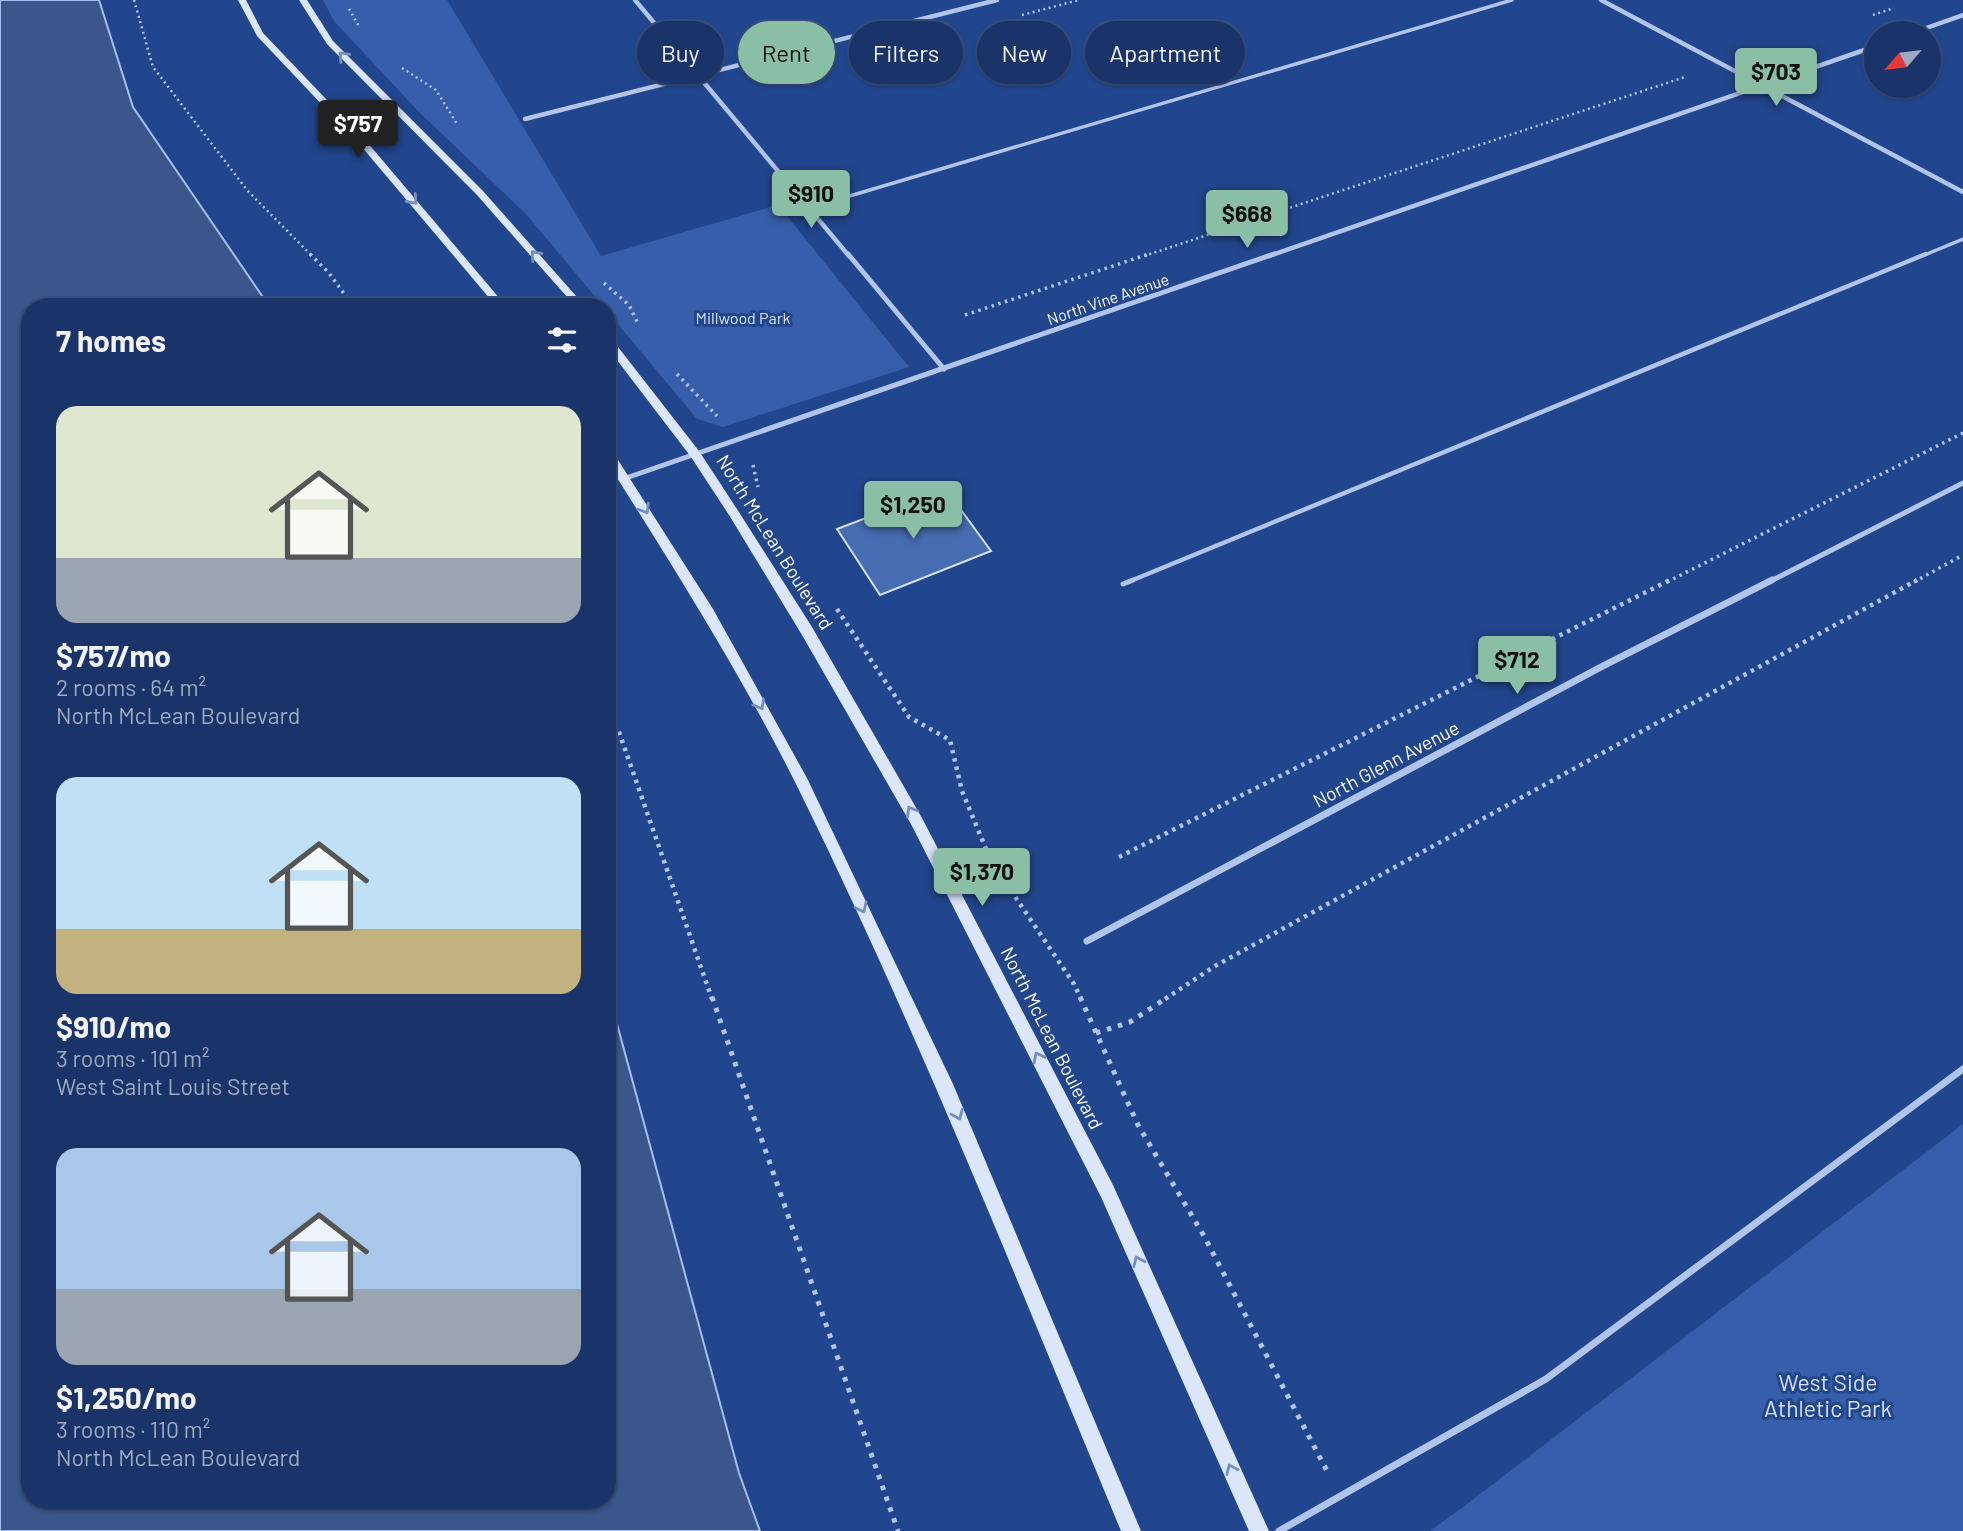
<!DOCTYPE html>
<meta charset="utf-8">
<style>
body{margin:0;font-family:Barlow,sans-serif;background:#273f72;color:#f1f3f6;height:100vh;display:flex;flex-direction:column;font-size:26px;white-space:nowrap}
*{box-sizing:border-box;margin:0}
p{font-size:23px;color:#9faac1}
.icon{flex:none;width:38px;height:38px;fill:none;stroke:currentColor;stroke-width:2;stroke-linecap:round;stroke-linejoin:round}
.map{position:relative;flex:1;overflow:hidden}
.drawer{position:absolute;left:21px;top:298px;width:595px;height:1211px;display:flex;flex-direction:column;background:#1a346a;border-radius:28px;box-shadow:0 2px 5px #0004,0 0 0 2px #384f7e}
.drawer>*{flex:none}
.banner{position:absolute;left:637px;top:21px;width:665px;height:63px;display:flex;gap:14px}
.needle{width:46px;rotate:242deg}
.buttons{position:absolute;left:1864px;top:21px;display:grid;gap:14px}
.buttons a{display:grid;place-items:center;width:77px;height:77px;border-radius:50%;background:#1a346a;box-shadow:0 2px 5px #0004,0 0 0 2px #384f7e;font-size:35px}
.price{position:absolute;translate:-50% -60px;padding:0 16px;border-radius:7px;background:#8abfa5;color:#111;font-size:23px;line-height:46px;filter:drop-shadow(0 2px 4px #0008)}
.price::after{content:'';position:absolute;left:50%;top:42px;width:21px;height:16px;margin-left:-10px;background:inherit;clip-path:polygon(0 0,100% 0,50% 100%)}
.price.current{background:#222;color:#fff}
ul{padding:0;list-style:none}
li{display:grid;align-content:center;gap:14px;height:371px;padding:0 35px}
li span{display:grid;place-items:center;height:217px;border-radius:21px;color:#555}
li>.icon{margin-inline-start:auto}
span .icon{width:126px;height:126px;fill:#fffc;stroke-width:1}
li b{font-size:30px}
h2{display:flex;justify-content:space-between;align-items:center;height:84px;padding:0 35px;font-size:30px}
.pill{padding:0 24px;border-radius:32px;background:#1a346a;box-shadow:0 2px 5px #0004,0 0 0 2px #384f7e;font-size:24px;line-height:63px}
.pill.current{background:#8abfa5;color:#111}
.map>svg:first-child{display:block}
.green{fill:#365eaa}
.water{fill:#3b568a;stroke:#a4bfed;stroke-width:2}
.building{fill:#466cb2;stroke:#d5e2f9;stroke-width:2}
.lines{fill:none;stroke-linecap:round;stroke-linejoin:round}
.path-far3{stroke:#b0c5ec;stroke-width:2.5;stroke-dasharray:2 3.5;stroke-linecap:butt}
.path-far2{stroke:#b0c5ec;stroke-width:3.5;stroke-dasharray:2.5 4.5;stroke-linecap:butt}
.path-far1{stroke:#b0c5ec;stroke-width:4.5;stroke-dasharray:3.5 5;stroke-linecap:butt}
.path{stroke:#b0c5ec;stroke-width:5;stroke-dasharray:4.5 7;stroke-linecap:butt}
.service-far3{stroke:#b0c5ec;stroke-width:3.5}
.service-far2{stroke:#b0c5ec;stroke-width:4.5}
.service-far1{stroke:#b0c5ec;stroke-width:5}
.service{stroke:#b0c5ec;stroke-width:7}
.minor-far2{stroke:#b0c5ec;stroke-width:4.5}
.minor-far1{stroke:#b0c5ec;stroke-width:5}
.minor{stroke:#b0c5ec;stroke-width:7}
.secondary{fill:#dce6f9;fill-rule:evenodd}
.oneway{stroke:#768ebe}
.labels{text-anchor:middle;stroke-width:6;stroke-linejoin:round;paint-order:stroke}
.far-street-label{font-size:16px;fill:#fff;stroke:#22468d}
.far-park-label{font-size:16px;fill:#d5e2f9;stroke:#22468d}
.street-label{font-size:19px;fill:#fff;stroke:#22468d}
.near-park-label{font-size:23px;fill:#d5e2f9;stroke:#22468d}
</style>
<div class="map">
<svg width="1963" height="1531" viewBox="0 0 1963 1531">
<rect width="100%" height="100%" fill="#22468d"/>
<g class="green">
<path d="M323,0H447L601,256L778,205L909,367L723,427L697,419L607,311V306H603L526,214L418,111L334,21Z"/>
<path d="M1963,1124V1531H1430L1463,1507Z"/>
</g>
<path class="water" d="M0,0H99L133,107L269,306H30V1500H607V987L739,1473L760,1531H0Z"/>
<path class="building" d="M945,488L991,551L880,595L837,529Z"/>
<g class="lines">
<g class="path-far3">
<path d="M134,0L153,67L247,190L312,256"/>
<path d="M349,9L360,28"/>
<path d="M1022,15L1079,0"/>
<path d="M1873,15L1894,8"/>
<path d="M402,68L436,90L457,124"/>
<path d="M1144,256L1685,77"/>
</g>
<g class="path-far2">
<path d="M310,254L329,273L353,306"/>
<path d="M604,283L629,305L638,324"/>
<path d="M965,315L1149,254"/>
<path d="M677,374L717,416"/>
<path d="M753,465L758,487"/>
<path d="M1667,582L1963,433"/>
<path d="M1914,582L1963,555"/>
</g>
<g class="path-far1">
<path d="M837,609L909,717L950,740L962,791L991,861L1074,984L1081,999"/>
<path d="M607,720L618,729L712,999"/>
<path d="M1119,857L1670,580"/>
<path d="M1165,999L1215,966L1917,580"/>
</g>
<g class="path">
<path d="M712,997L898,1531"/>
<path d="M1080,997L1138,1125L1204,1236L1327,1471"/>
<path d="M1096,1033L1130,1022L1168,997"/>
</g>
<g class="service-far3">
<path d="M809,208L1512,0"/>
<path d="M1922,256L1963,239"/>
</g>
<path class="service-far2" d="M1128,582L1926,254"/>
<path class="service-far1" d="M1123,584L1133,580"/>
<path class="service" d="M1279,1531L1546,1379L1963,1069"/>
<g class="minor-far2">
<path d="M635,0L849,256"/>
<path d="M1601,0L1963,192"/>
<path d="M1912,33L1963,15"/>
<path d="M525,119L997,0"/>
<path d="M1269,256L1876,46"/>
</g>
<g class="minor-far1">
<path d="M848,254L944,369"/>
<path d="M626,478L1274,254"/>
<path d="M1769,582L1963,483"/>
</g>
<path class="minor" d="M1087,941L1601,667L1772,580"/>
<g class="secondary">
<path d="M238,0H246L263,33L367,142L506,306H496L361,146L257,36Z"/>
<path d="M299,0H307L333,41L483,191L585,306H575L477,195L327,44Z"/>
<path d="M607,337L611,338L699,451L737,509L812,627L922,818L1113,1185L1269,1531H1249L1101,1197L912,826L802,635L729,515L691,457L607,347Z"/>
<path d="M607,448L611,449L713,609L807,778L953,1084L1141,1531H1121C1017,1281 917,1029 797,786C741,674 674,568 607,462Z"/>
</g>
</g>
<defs><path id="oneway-chevron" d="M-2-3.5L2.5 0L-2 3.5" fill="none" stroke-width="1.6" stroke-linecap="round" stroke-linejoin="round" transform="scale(1.75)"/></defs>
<g class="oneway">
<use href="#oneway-chevron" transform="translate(343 56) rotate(-133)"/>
<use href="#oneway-chevron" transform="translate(413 200) rotate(49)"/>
<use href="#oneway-chevron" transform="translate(535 255) rotate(-132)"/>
<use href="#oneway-chevron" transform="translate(645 509) rotate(58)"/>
<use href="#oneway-chevron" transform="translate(760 705) rotate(61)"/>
<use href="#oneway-chevron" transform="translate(911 811) rotate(-120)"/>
<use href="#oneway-chevron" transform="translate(862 908) rotate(65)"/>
<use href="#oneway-chevron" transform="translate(1038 1057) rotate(-117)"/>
<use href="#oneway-chevron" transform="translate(958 1115) rotate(67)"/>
<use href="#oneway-chevron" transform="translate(1138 1261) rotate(-114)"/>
<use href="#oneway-chevron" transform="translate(1231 1469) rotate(-114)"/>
</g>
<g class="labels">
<g class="far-street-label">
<text transform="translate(1108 299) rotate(-19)" y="6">North Vine Avenue</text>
</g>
<g class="far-park-label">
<text x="743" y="324">Millwood Park</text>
</g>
<g class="street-label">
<text transform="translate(775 542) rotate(58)" y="7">North McLean Boulevard</text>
<text transform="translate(1386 764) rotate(-28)" y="7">North Glenn Avenue</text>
<text transform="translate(1052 1038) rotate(63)" y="7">North McLean Boulevard</text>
</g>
<g class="near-park-label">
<text x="1828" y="1391">West Side<tspan x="1828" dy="26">Athletic Park</tspan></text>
</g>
</g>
</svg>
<div class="buttons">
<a><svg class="needle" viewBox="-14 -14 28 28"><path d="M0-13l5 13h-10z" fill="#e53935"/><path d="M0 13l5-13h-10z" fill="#9faac1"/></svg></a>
</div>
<b class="price" style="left:1776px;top:108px">$703</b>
<b class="price current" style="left:358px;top:160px">$757</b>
<b class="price" style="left:811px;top:230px">$910</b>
<b class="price" style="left:1247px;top:250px">$668</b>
<b class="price" style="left:913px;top:541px">$1,250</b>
<b class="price" style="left:1517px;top:696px">$712</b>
<b class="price" style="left:982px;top:908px">$1,370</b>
<div class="banner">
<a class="pill">Buy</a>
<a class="pill current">Rent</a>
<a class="pill">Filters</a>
<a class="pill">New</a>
<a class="pill">Apartment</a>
</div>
<section class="drawer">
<h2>7 homes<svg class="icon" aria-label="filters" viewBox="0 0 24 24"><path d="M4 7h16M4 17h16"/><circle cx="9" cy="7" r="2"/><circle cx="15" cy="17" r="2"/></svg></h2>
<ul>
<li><span style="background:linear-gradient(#dfe7d0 70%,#9aa5b1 0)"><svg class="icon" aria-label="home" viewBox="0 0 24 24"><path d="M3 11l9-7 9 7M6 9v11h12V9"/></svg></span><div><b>$757/mo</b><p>2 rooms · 64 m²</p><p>North McLean Boulevard</p></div></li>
<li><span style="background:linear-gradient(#bfe0f5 70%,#c2b280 0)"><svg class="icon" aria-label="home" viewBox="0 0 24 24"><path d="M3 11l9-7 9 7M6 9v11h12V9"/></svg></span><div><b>$910/mo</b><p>3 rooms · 101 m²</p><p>West Saint Louis Street</p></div></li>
<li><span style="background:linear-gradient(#a9c7e8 65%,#9aa5b1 0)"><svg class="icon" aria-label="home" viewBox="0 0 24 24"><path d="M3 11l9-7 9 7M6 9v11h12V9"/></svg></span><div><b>$1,250/mo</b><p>3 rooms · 110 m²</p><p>North McLean Boulevard</p></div></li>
</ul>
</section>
</div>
